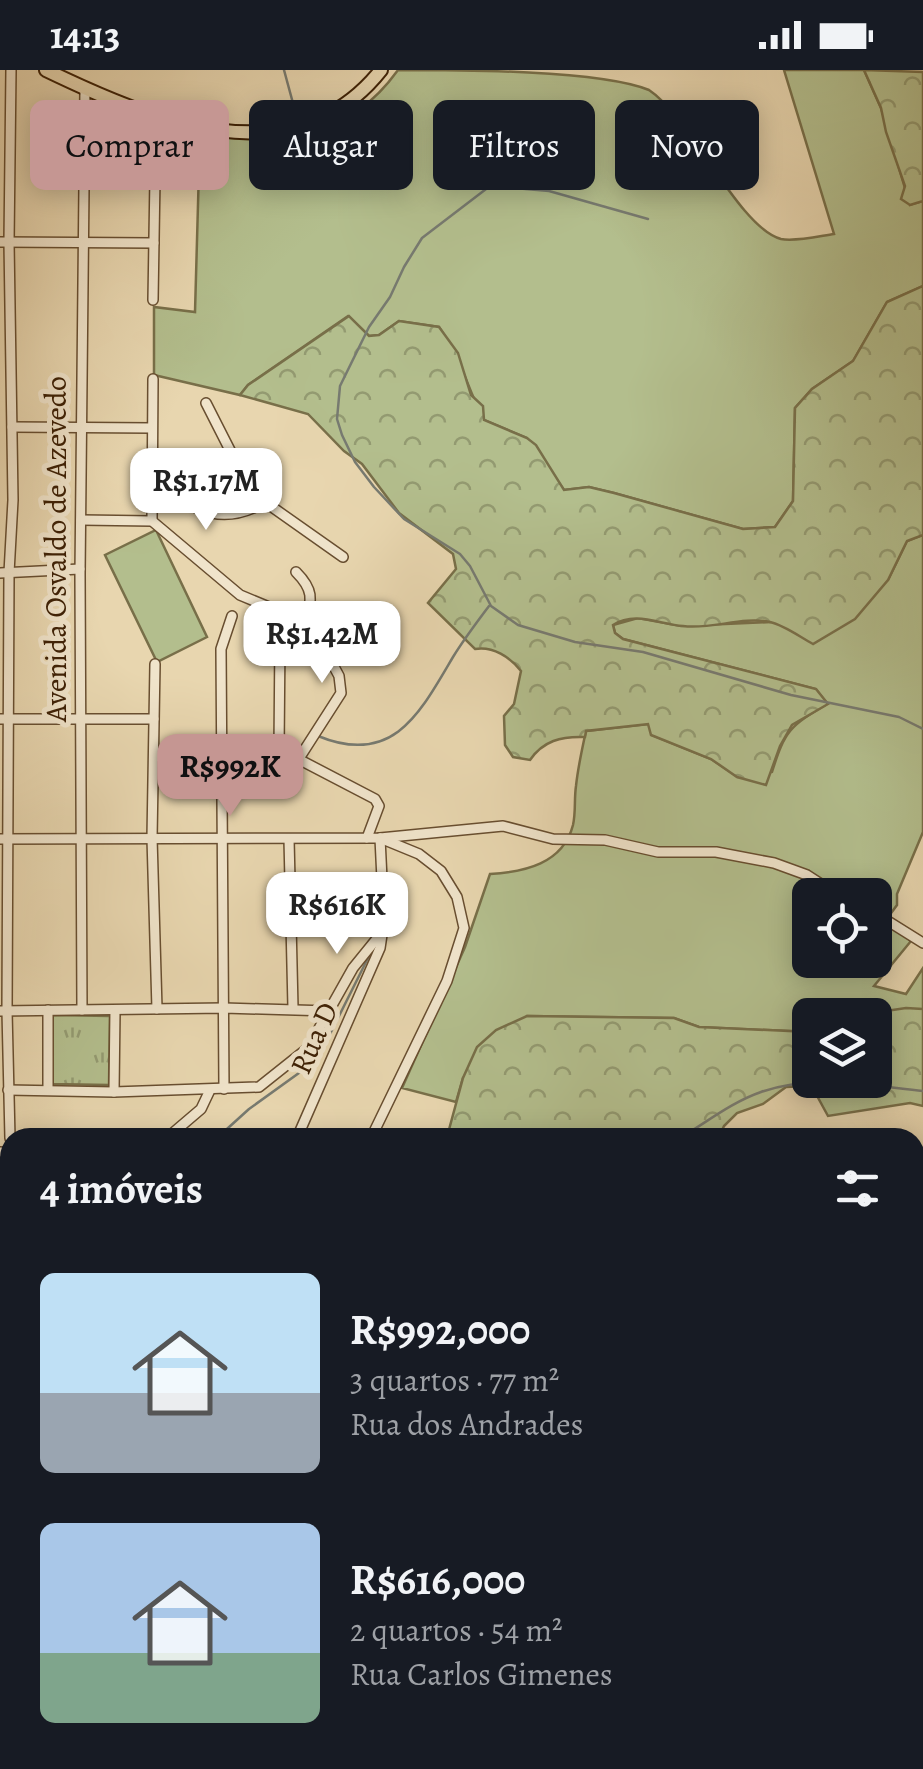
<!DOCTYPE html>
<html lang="pt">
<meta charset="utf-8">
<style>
body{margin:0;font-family:Alegreya,serif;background:#242831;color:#f1f3f6;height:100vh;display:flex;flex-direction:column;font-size:38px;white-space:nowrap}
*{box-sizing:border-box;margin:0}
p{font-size:32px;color:#9ea1a6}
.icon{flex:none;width:55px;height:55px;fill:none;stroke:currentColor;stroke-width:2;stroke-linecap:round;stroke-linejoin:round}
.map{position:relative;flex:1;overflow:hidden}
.panel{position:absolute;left:0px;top:1058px;width:925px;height:642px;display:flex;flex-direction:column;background:#171b24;border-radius:30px 30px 0 0;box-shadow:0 5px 25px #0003}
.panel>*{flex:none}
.top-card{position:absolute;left:30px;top:30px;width:865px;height:90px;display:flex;gap:20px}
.buttons{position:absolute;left:792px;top:808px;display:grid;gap:20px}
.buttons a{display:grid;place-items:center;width:100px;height:100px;border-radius:15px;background:#171b24;box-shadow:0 5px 25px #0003;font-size:50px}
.price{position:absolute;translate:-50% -85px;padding:0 22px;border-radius:20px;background:#fff;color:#222;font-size:32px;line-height:65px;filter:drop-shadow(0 2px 5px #0008)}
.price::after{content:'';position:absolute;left:50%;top:60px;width:30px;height:22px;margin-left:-15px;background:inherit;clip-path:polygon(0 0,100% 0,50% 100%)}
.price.current{background:#c59692;color:#111}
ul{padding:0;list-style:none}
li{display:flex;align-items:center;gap:30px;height:250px;padding:0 40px}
li span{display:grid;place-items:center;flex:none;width:280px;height:200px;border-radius:15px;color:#555}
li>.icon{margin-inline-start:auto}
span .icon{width:120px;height:120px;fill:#fffc;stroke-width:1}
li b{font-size:42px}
h2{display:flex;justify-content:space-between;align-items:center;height:120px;padding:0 40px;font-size:42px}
.tag{padding:0 35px;border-radius:15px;background:#171b24;box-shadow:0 5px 25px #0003;font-size:35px;line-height:90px}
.tag.current{background:#c59692;color:#111}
.status{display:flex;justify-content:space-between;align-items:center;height:70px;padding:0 50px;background:#171b24;direction:ltr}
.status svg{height:28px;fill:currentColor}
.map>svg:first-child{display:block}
.grass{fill:#b3be8d;stroke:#786f49;stroke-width:2.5;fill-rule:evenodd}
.forest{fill:url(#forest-crowns);stroke:#786f49;stroke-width:2.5}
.wetland{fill:url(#wetland-marsh);stroke:#786f49;stroke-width:2.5}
.park{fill:url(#park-tufts);stroke:#786f49;stroke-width:2.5}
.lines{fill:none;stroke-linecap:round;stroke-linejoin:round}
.stream{stroke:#777a70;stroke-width:2.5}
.street-casing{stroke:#684e30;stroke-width:12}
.primary-casing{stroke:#3d2005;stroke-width:16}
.street{stroke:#f0e4cb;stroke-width:9}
.primary{stroke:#e8d6af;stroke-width:12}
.labels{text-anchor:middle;stroke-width:10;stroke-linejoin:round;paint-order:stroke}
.street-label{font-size:30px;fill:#3d2005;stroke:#f0e4cb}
</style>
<div class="status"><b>14:13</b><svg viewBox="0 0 49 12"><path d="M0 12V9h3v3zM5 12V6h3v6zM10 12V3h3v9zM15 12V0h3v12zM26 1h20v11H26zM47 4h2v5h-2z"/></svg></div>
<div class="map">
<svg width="923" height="1699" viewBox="0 0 923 1699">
<defs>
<pattern id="forest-crowns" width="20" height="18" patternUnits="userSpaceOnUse" patternTransform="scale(2.5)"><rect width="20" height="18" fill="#b3be8d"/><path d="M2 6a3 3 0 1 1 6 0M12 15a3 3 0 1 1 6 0" fill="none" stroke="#939a71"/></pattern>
<pattern id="wetland-marsh" width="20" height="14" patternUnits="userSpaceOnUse" patternTransform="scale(2.5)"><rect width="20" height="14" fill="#b3be8d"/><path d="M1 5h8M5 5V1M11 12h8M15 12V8" fill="none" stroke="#939a71"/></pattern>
<pattern id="park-tufts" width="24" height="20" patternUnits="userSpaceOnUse" patternTransform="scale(2.5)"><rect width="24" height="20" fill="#b3be8d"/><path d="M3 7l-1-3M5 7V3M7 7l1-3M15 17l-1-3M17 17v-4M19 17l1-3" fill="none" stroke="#939a71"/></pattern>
</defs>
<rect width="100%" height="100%" fill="#e8d6af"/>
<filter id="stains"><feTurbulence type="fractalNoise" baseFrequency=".002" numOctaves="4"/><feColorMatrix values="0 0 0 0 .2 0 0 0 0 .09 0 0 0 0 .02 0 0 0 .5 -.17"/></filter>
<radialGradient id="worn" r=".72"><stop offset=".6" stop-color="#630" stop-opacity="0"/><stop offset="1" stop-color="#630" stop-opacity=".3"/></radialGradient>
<g class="grass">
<path d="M398,0C460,0 600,0 649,20C690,47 739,158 781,169C795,172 820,166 834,164L784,0H864L881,38L910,135L923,131V216L887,232L853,291L812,319L795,338L793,431L775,457L743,459L614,423L589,417L564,420L527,368L484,350C466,316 462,289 439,257L399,251L379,265L369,266L348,246L248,315L240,325L154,305V237L195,242L200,63C280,76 347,71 398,0Z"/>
<path d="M156,460L207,567L157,592L105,485Z"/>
<path d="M923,465V762L897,824V835L886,850L911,871L874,916L906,924L923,898V939L810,945V962L699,957L674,948L527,946L463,1008L456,1032L402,1018L465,877L490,804C524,802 563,794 573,755C576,742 574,729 576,716C578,697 582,679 586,661L649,654L652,665L711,689L738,707L772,702C785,660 790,656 827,634L816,619L623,569L615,563L613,555L638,548L681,556L771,552L888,510L907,471ZM810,825H875V890H810Z"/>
<path d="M10,1215V1644L0,1631V1220Z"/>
<path d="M915,1334H923V1699H844L852,1690H915Z"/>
<path d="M46,1690H138C115,1699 70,1699 46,1690Z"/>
<path d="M239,1690H429L422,1699H248Z"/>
<path d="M669,1690H792L813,1699H670Z"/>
</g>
<g class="forest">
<path d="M864,0L923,2V131L910,135L901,129L905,116L886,62L881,38Z"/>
<path d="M923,216V465L907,471L888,510L855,549L813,574C800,567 784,555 770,552C742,546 711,560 683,556C659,554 635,541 613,555L615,563L623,569L816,619L828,634L792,655L780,676L766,715L737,707L711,689L651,665L648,654L586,661L585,667C561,666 543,671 530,690L513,687L505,675L504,646L514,634L521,601C510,587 493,576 475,579L428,533L456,499L453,484L399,443L362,394L344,381L308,344L240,325L248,315L349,246L369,266L379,265L399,251L439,257L458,283L471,325L483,336L484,350L527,368L536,375L564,420L589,417L614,423L743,459L775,457L793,431L795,338L812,319L853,291L887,232Z"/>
<path d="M906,938L923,939V1036L910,1033L828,1046L816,1024L807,1016L786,1017L763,1034L737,1043L724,1056L719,1067H447L463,1008L477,977L496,960L527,946L674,948L699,957L810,962V1010H875V945H859Z"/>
</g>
<path class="wetland" d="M0,1631L10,1644V1690H45L67,1699H10L0,1686Z"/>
<path class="park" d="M52,945L110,946L109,1015L51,1014Z"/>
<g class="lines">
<g class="stream">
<path d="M284,0L297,48"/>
<path d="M648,149L549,121L490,116L422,168L404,197L390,227L369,257L340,316L337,349L342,365L355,392L374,417L404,449L460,484L470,496L491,536L518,555L575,572L643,582L791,625L899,647L923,659"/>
<path d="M318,666C393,697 420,643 453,587C464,569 477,552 489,536"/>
<path d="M286,678L303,677"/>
<path d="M370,843L372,856"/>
<path d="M217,1068L249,1039L317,990L371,882"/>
<path d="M680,1068C707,1052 732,1032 761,1022C810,1004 872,1016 923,1021"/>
<path d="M0,1225L10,1219"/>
<path d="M915,1568L923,1573"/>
<path d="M0,1655L10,1666"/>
<path d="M32,1690L40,1699"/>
<path d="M146,1699L155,1690"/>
</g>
<defs>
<g id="street">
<path d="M0,172L154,173"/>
<path d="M153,230L156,46"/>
<path d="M206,333L238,396L265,432L343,487"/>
<path d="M12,357L152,358"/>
<path d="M151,413C192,437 219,459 265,432"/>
<path d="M81,450L152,451L240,525L305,552L317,565L339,606L341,623L298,690"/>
<path d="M152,451L153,309"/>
<path d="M296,502C313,519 313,529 305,552"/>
<path d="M0,503L80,499"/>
<path d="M155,594L152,768L157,939"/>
<path d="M0,649H154"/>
<path d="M220,669L279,679L375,729L379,736L367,768"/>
<path d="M279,679L280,567"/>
<path d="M154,686L220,696"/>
<path d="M0,769L380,768L503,756L553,769L605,770L658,782H716L774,793L807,805L838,825"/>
<path d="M289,769L293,938"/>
<path d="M875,843L923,873"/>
<path d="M82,940L80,504L85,19"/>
<path d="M0,941L224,938L329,941"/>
<path d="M224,1019L221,579L232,546"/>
<path d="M8,1020L114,1022L259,1017L308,978L353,898L383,861"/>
<path d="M48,1020V940"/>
<path d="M114,1022L115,940"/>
<path d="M10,1068L7,941L9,503L13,430L9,172L11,0"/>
<path d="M167,1068L201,1039L210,1020"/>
<path d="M294,1068L300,1061L380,878L384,851L380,768"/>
<path d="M371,1068L447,911L464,858L457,827L441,801L419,784L380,768"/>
<path d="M0,1082L10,1083"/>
<path d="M0,1179L10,1173"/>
<path d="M915,1423L923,1424"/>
<path d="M0,1499L10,1519"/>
<path d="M523,1699L545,1690"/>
</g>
<path id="primary" d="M46,0C150,50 293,111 381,0"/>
</defs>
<use href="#street" class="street-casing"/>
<use href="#primary" class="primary-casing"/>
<use href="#street" class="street"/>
<use href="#primary" class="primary"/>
</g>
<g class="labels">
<g class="street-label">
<text transform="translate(56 479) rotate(-90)" y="10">Avenida Osvaldo de Azevedo</text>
<text transform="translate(314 968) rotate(-66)" y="10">Rua D</text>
</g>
</g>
<rect width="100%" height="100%" filter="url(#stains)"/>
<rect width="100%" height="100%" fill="url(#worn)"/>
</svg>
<div class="buttons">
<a><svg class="icon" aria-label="locate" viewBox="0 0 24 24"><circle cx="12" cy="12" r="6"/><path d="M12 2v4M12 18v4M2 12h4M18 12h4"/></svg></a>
<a><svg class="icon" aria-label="layers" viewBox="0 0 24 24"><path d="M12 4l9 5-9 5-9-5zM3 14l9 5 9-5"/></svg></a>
</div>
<b class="price" style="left:206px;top:463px">R$1.17M</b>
<b class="price" style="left:322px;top:616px">R$1.42M</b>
<b class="price current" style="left:230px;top:749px">R$992K</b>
<b class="price" style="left:337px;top:887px">R$616K</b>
<div class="top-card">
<a class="tag current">Comprar</a>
<a class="tag">Alugar</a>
<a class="tag">Filtros</a>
<a class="tag">Novo</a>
</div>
<section class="panel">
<h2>4 imóveis<svg class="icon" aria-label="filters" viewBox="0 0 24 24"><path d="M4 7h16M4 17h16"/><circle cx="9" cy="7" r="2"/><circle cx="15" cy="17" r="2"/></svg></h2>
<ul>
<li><span style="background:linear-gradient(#bfe0f5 60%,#9aa5b1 0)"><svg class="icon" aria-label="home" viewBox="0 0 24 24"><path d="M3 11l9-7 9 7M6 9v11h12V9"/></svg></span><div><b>R$992,000</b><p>3 quartos · 77 m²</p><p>Rua dos Andrades</p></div></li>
<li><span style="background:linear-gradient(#a9c7e8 65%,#7fa58c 0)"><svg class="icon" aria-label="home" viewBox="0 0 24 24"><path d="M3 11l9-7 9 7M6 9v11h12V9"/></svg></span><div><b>R$616,000</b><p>2 quartos · 54 m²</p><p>Rua Carlos Gimenes</p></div></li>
</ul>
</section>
</div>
